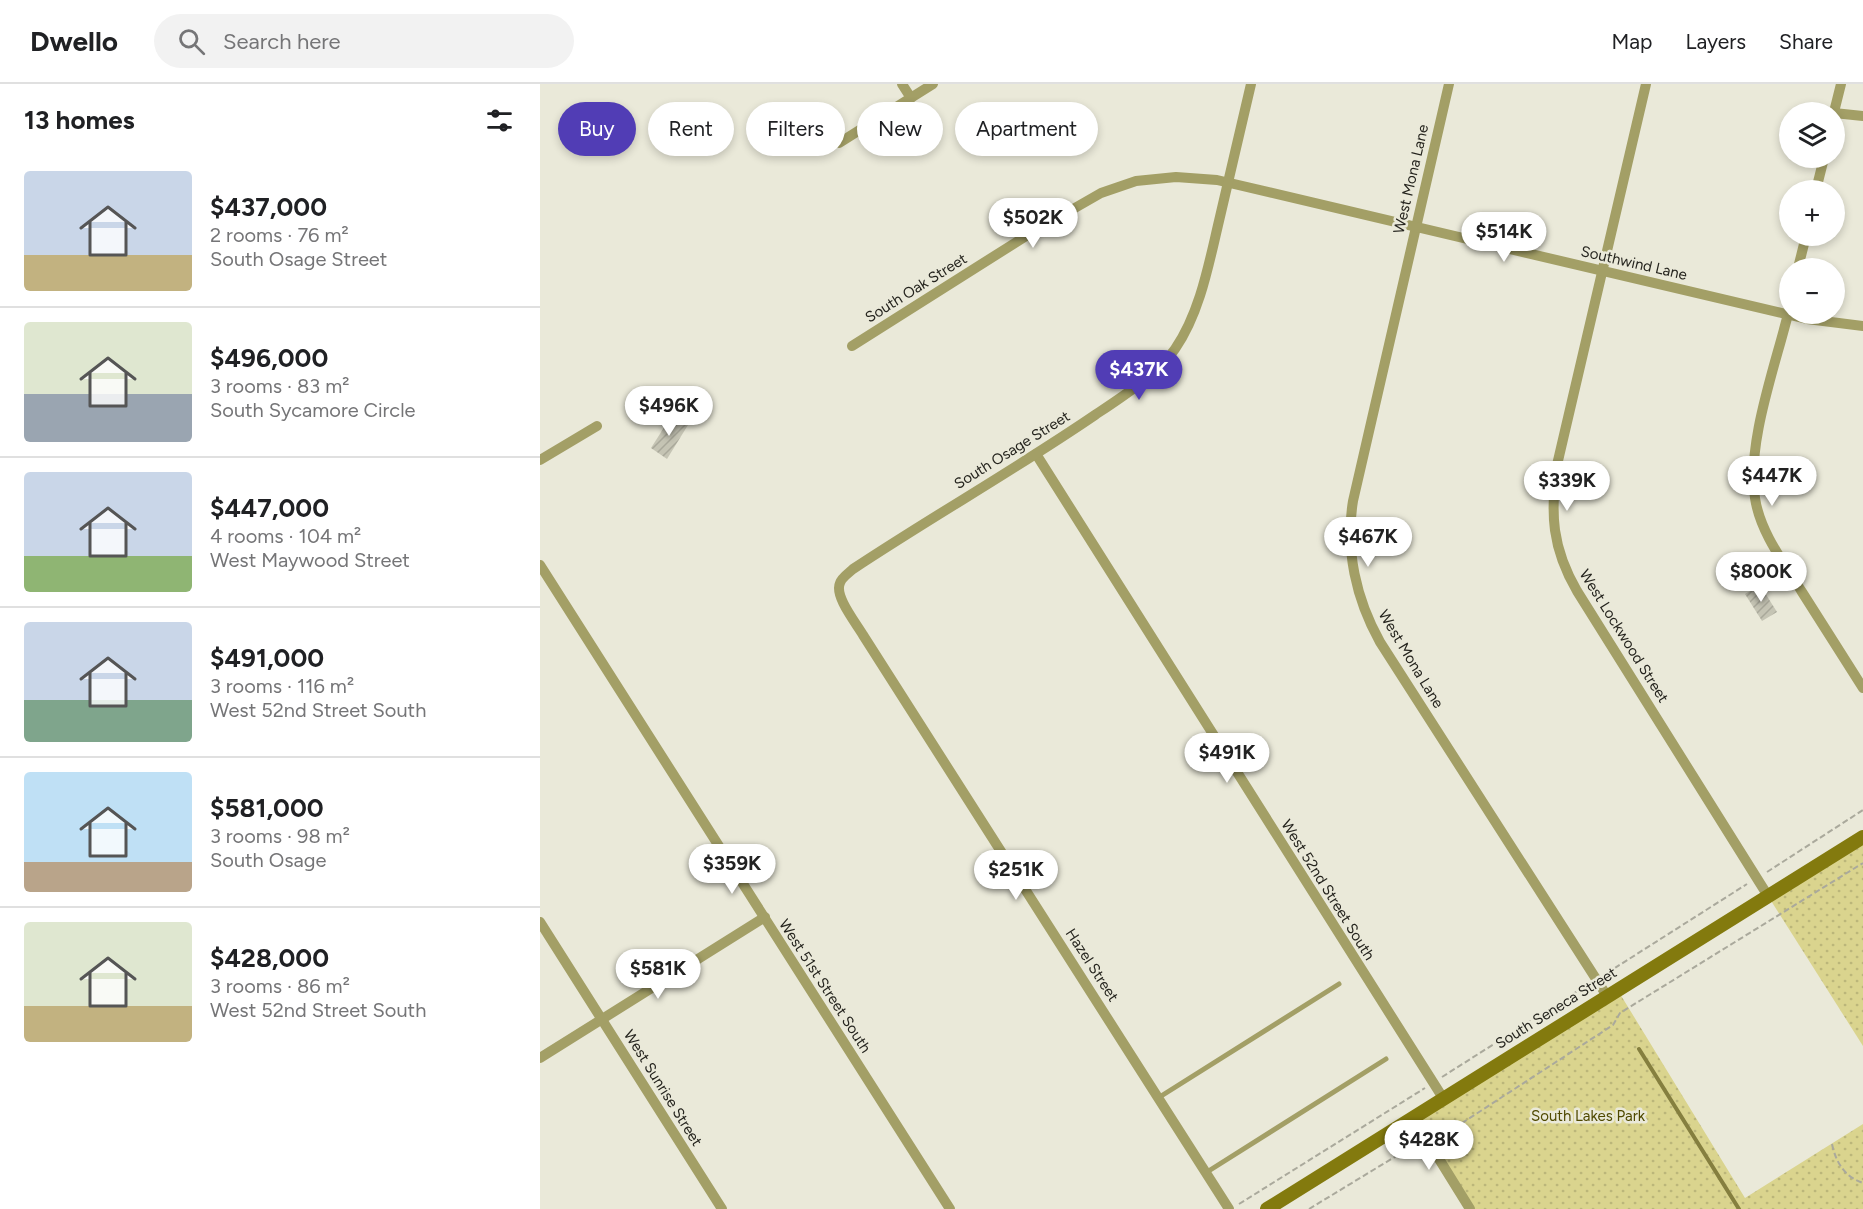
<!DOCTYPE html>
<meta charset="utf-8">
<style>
body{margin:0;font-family:Figtree,sans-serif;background:#f2f2f2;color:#202124;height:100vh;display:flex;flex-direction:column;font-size:22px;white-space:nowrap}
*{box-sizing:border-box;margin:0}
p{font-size:20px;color:#757577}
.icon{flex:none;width:33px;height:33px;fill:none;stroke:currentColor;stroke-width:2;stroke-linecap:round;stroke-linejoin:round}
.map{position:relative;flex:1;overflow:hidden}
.drawer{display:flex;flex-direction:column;background:#fff;width:540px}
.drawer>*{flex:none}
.top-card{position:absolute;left:18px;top:18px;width:570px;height:54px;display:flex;gap:12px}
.fabs{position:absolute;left:1239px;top:18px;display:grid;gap:12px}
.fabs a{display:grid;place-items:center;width:66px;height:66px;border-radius:50%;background:#fff;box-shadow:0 3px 9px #0003;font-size:30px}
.price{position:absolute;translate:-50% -51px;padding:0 14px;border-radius:21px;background:#fff;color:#222;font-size:20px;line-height:39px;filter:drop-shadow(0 2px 3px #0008)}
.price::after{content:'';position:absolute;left:50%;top:36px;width:18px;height:14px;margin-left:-9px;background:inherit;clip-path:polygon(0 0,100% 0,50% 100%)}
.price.active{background:#513db5;color:#fff}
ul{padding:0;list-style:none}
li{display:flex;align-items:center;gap:18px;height:150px;padding:0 24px}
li+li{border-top:2px solid #e0e0e0}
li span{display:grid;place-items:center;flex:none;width:168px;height:120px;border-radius:6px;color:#555}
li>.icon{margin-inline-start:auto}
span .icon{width:72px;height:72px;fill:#fffc;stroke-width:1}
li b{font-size:26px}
h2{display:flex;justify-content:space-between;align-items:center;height:72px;padding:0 24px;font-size:26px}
.pill{padding:0 21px;border-radius:27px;background:#fff;box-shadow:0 3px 9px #0003;font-size:21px;line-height:54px}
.pill.active{background:#513db5;color:#fff}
header{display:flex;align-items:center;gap:36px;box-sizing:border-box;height:84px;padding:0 30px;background:#fff;border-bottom:2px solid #e0e0e0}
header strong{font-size:28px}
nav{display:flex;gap:33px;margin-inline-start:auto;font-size:21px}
.search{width:420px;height:54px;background:#f2f2f2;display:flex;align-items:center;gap:15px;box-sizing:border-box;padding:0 21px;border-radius:33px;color:#757577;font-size:22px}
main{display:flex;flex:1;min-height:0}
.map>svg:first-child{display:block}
.grass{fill:url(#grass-dots)}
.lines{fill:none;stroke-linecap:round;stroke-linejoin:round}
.stream{stroke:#857f3f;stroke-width:4}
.building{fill:url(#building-hatch)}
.path{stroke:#aaa99c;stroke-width:2;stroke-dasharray:6 3;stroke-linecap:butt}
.lane{stroke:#a39f66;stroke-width:5}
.street{stroke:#a39f66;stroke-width:10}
.secondary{stroke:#837a0e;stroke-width:14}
.labels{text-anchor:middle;stroke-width:5;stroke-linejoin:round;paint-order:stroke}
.street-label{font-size:15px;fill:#25241e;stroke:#eae9d9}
.park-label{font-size:15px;fill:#4f4900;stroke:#eae9d9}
</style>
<header>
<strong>Dwello</strong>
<div class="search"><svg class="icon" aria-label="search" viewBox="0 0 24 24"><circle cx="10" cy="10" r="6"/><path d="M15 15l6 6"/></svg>Search here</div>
<nav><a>Map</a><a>Layers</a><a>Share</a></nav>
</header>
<main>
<section class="drawer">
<h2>13 homes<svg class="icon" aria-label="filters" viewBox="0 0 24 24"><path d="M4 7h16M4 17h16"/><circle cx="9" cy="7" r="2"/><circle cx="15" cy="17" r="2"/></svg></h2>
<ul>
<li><span style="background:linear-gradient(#c9d6e8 70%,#c2b280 0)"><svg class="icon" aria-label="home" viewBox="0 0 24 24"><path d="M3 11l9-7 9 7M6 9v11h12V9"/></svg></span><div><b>$437,000</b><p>2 rooms · 76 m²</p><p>South Osage Street</p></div></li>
<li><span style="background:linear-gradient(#dfe7d0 60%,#9aa5b1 0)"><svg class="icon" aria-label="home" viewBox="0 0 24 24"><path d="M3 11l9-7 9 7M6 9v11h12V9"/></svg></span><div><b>$496,000</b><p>3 rooms · 83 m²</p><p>South Sycamore Circle</p></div></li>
<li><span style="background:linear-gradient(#c9d6e8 70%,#8fb573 0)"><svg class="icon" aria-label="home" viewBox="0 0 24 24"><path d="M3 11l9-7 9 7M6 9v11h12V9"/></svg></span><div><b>$447,000</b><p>4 rooms · 104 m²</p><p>West Maywood Street</p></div></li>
<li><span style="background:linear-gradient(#c9d6e8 65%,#7fa58c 0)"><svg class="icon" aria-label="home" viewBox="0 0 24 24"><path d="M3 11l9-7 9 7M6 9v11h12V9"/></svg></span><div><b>$491,000</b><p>3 rooms · 116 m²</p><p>West 52nd Street South</p></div></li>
<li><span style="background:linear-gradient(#bfe0f5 75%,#b9a48a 0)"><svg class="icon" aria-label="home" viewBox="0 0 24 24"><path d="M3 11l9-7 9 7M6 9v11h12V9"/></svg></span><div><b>$581,000</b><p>3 rooms · 98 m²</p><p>South Osage</p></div></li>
<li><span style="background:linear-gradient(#dfe7d0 70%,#c2b280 0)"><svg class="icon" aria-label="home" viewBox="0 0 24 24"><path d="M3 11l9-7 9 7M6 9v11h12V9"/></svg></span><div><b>$428,000</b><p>3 rooms · 86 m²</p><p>West 52nd Street South</p></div></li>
</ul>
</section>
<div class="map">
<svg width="1323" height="1125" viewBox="0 0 1323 1125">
<defs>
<pattern id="grass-dots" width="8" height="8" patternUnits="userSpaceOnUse" patternTransform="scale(1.5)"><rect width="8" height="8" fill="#dad48e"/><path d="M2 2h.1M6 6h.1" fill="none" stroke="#bbb67a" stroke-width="1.8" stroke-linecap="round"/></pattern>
<pattern id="building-hatch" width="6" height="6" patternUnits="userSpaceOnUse" patternTransform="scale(1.5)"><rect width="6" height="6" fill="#c5c4b4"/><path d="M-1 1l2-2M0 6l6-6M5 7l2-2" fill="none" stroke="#a9a89a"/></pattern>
</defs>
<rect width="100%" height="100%" fill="#eae9d9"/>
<g class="grass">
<path d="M1323,753V962L1228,812Z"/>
<path d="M1077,905L1205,1114L1323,1040V1125H930L873,1033Z"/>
</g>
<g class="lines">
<path class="stream" d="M1099,965L1199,1125"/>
</g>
<g class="building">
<path d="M132,331L148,341L127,375L111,364Z"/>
<path d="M1220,501L1237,528L1222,537L1205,510Z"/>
</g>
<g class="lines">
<g class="path">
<path d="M1227,788L1323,726"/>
<path d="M1067,889L1207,800"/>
<path d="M902,993L1047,901"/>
<path d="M899,1054L1073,941L1080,929L1323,779"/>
<path d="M1292,1060C1296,1079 1305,1093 1323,1099"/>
<path d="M699,1120L885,1004"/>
<path d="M769,1125L876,1060"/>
</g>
<g class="lane">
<path d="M618,1014L799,900"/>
<path d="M667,1088L846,975"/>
</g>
<g class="street">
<path d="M362,0L371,14"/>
<path d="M909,0L813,417C805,466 816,515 840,558L1067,912"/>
<path d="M1106,0L1017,381C1010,430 1012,464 1037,507L1228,812"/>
<path d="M1294,28L1301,0"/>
<path d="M1294,29L1323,32"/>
<path d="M299,59L393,0"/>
<path d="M1276,106L1284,74"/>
<path d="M1258,184L1266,152"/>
<path d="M1250,222C1237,278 1206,358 1215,414C1220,448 1244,479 1262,508C1282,540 1303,572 1323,604"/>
<path d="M312,262L486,152L561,109L596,97L636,93L677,96L1267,235L1323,242"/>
<path d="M496,370L903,1014"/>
<path d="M0,376L57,342"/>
<path d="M0,481L410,1125"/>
<path d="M0,838L182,1125"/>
<path d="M0,974L225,833"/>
<path d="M873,1033L930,1125"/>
<path d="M689,1125L323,551C316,539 294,512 300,499C302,493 309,489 313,485C393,432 476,385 555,331C579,315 618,290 635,265C660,229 669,179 679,137C690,91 700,46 711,0"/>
</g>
<path class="secondary" d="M727,1125L1323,753"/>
</g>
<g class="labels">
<g class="street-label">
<text transform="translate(871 95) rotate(-77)" y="5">West Mona Lane</text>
<text transform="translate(1094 179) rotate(13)" y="5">Southwind Lane</text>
<text transform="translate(376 204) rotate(-32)" y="5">South Oak Street</text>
<text transform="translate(472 366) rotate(-32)" y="5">South Osage Street</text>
<text transform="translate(1084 552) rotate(58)" y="5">West Lockwood Street</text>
<text transform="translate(871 575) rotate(59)" y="5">West Mona Lane</text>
<text transform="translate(788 806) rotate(58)" y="5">West 52nd Street South</text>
<text transform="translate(552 881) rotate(57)" y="5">Hazel Street</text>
<text transform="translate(285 902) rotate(57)" y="5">West 51st Street South</text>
<text transform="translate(1016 924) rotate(-32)" y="5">South Seneca Street</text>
<text transform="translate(123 1004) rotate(58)" y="5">West Sunrise Street</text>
</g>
<g class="park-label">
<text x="1048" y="1037">South Lakes Park</text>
</g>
</g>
</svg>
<div class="fabs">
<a><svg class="icon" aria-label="layers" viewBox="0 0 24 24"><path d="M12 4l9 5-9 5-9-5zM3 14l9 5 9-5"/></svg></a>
<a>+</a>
<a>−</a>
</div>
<b class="price" style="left:493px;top:165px">$502K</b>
<b class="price" style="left:964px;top:179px">$514K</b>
<b class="price active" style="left:599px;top:317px">$437K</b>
<b class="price" style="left:129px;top:353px">$496K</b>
<b class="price" style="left:1232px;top:423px">$447K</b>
<b class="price" style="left:1027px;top:428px">$339K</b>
<b class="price" style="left:828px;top:484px">$467K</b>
<b class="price" style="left:1221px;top:519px">$800K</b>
<b class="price" style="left:687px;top:700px">$491K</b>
<b class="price" style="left:192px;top:811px">$359K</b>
<b class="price" style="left:476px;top:817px">$251K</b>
<b class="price" style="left:118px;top:916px">$581K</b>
<b class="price" style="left:889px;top:1087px">$428K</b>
<div class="top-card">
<a class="pill active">Buy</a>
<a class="pill">Rent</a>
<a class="pill">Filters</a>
<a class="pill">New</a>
<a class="pill">Apartment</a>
</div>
</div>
</main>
